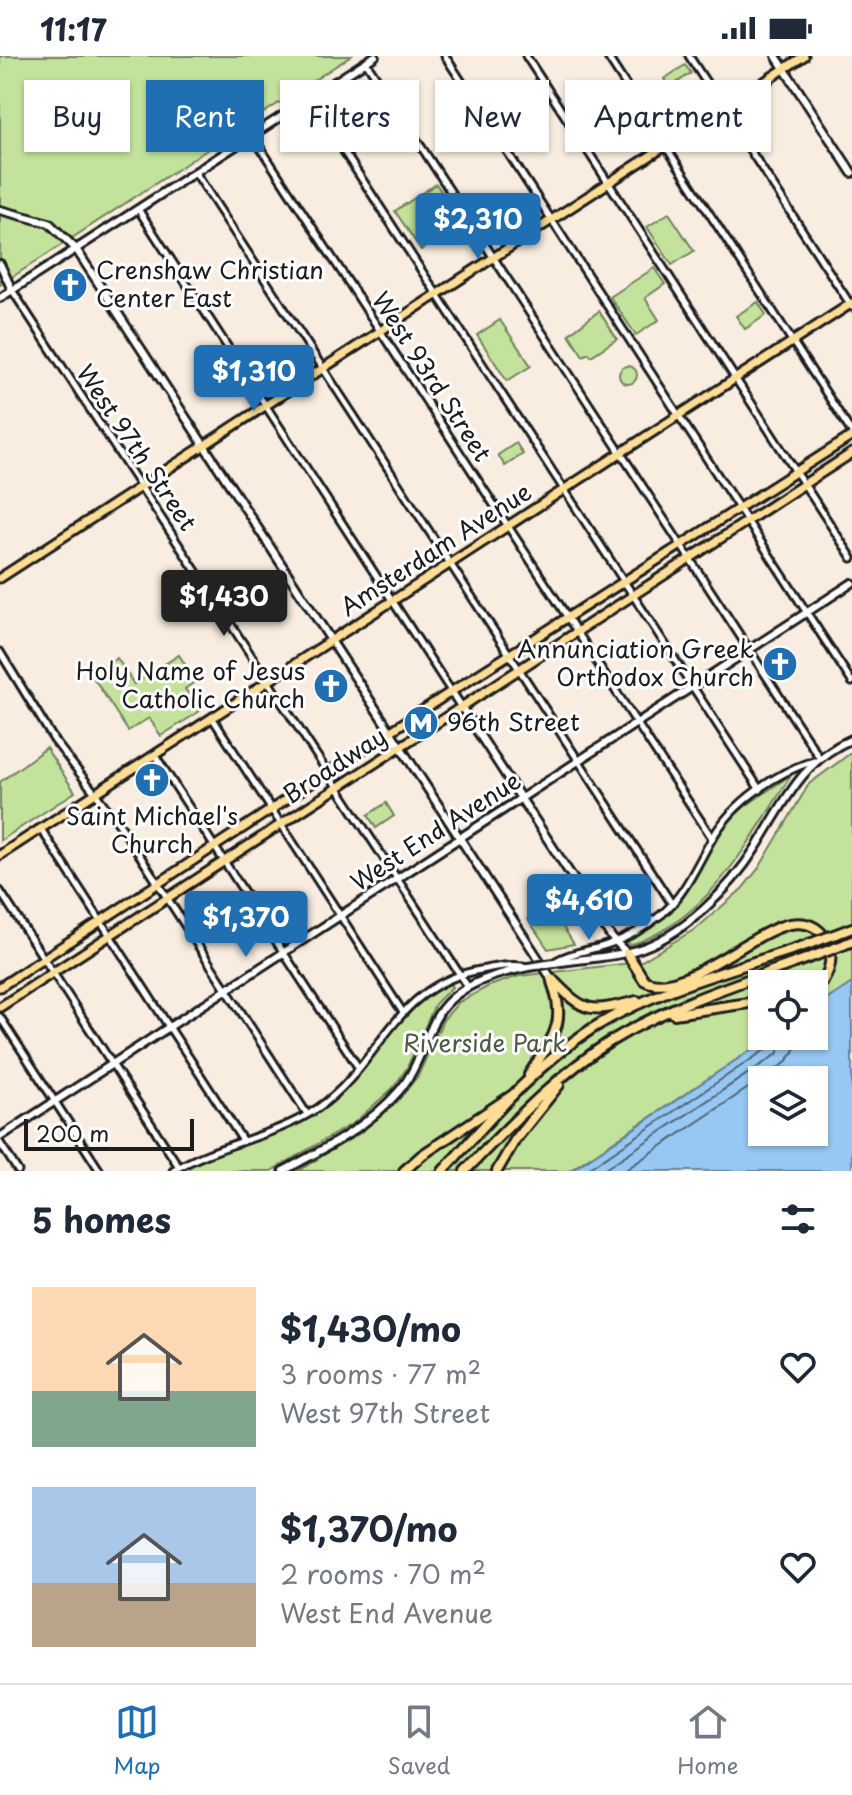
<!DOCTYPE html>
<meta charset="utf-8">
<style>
body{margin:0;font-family:"Playpen Sans",sans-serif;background:#f2f2f3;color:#1f2937;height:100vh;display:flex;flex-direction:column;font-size:30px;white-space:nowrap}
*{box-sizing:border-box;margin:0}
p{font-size:26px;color:#747a83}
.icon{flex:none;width:44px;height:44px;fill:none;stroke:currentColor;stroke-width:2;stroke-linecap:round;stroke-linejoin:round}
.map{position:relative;height:1115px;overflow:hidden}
.sheet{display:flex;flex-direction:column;background:#fff;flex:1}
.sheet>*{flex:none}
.guide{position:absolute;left:24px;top:24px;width:804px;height:72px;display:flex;gap:16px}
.fabs{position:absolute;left:748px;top:914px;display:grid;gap:16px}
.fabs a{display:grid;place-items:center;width:80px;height:80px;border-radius:0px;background:#fff;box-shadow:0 2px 6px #0004;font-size:40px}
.scale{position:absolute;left:24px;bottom:20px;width:170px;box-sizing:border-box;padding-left:8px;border:4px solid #1c1c1c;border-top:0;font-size:22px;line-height:28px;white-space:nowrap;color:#1c1c1c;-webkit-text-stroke:6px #fff;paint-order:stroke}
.price{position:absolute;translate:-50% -68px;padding:0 18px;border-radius:8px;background:#1f6fb2;color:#fff;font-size:26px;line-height:52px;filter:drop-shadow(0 2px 4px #0008)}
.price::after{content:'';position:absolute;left:50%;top:48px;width:24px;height:18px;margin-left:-12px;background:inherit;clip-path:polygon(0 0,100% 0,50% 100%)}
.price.current{background:#222;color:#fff}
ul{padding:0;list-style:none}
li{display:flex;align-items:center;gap:24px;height:200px;padding:0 32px}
li span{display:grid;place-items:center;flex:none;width:224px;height:160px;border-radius:0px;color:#555}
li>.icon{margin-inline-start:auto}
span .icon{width:96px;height:96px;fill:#fffc;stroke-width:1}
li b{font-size:34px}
h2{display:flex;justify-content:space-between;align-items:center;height:96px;padding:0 32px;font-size:34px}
.chip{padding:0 28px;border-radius:0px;background:#fff;box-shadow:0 2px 6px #0004;font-size:28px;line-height:72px}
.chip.current{background:#1f6fb2;color:#fff}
.status{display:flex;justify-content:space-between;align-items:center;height:56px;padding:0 40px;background:#fff;direction:ltr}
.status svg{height:22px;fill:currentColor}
.tab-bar{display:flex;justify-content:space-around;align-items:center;height:112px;border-top:2px solid #e0e1e3;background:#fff;font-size:22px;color:#747a83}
.tab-bar a{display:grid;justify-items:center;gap:4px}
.tab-bar .current{color:#1f6fb2}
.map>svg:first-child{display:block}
.green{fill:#c3e39c;stroke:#70805c;stroke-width:2}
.water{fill:#96c8f3;stroke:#65839d;stroke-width:2;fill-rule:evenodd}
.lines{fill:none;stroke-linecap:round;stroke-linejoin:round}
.shore{stroke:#4d6172;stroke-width:2}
.minor-casing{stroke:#1c1c1c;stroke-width:11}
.tertiary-casing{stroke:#1c1c1c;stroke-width:12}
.secondary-casing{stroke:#1c1c1c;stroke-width:12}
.primary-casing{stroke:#1c1c1c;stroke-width:13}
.motorway-casing{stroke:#1c1c1c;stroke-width:14}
.minor{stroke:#fff;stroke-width:5}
.tertiary{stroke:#fff;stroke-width:6}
.secondary{stroke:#fff;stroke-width:6}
.primary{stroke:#fedd96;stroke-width:7}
.motorway{stroke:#fedd96;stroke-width:8}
.secondary-bridge-casing{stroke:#1c1c1c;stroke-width:12;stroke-linecap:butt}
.motorway-bridge-casing{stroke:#1c1c1c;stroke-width:14;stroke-linecap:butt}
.secondary-bridge{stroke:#fff;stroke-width:6}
.motorway-bridge{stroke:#fedd96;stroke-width:8}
.labels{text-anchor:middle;stroke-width:6;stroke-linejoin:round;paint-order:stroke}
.poi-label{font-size:24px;fill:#1c1c1c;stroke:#fff;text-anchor:start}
.street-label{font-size:24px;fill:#1c1c1c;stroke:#fff}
.park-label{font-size:24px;fill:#4e5842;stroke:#fff}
</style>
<div class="status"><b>11:17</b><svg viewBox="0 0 49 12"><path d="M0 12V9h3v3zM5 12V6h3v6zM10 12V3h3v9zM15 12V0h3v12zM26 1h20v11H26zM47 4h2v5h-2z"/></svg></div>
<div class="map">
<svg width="852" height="1115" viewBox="0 0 852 1115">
<rect width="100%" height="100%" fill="#f8ede0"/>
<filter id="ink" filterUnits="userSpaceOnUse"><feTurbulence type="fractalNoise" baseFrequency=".0125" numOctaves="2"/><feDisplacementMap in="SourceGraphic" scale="16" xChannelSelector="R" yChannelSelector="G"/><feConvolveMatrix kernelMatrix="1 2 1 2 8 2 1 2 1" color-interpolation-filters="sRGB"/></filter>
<g filter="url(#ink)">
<g class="green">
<path d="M0,0H351L0,229Z"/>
<path d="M685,9L691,17L669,32L664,23Z"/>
<path d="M436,128L462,166L421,194L395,155Z"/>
<path d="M669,157L694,195L672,209L647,171Z"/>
<path d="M654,212L665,228L645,242L659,264L636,279L610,241Z"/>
<path d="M758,246L766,259L745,273L736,260Z"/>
<path d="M599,255L617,283L591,300L589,297L583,300L569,278Z"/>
<path d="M500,264L531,310L507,325L477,279Z"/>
<circle cx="628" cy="319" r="9"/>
<path d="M516,387L523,398L505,410L498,399Z"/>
<path d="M179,599L196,625L185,633L200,655L161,680L149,662L128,675L91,618L117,602L134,628Z"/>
<path d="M46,692L75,736L0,785V726Z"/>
<path d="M852,696V927L814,952V928H762V980H772L569,1115H298L360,1077L395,1048L418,1020L443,964L459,946L489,930L519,920L640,906L697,872L742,833L759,812L809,728Z"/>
<path d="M792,718C750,783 710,864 630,889L626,885L661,862L734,758Z"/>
<path d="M386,747L394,760L376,772L368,759Z"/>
<path d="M549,849L574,888L548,893L528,863Z"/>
<path d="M449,926L452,931L435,948L407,1012L393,1032L355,1066L271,1115H176L302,1065C360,1028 386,957 449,926Z"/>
</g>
<path class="water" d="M852,927V1115H571L772,980H814V952ZM814,1024V1076H762V1024Z"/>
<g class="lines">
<g class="shore">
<path d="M585,1115L771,990L775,980"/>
<path d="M602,1115L777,998L785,980"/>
<path d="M624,1115L784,1008L794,996L798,980"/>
</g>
<defs>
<g id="minor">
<path d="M445,0L852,626"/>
<path d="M526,0L852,502"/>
<path d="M607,0L852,377"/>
<path d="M689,0L852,251"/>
<path d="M366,6L819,701"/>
<path d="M309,42L760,734"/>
<path d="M252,79L712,782"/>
<path d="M195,116L672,848"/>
<path d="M138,153L451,635"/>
<path d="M12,234L468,931"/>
<path d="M0,596L54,684L122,772L307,1058"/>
<path d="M213,663L402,955"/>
<path d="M155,699L358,1011"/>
<path d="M41,773L243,1085"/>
<path d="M0,835L179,1111"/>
<path d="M556,905C573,895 591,895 609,888C628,882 646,871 662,858C686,837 697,808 713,781C733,747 776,716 814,705"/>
<path d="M0,961L100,1115"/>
<path d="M0,1087L18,1115"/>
<path d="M173,1115C218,1087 274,1082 318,1052C380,1009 392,933 475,915C492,912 506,908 523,910"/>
</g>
<path id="tertiary" d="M0,1081L852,527"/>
<g id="secondary">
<path d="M776,0L852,117"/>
<path d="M0,154L49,167L76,193L551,922"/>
<path d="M0,208L12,234"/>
<path d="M0,242L375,0"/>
<path d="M451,635L612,882L627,897"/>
<path d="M554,907C579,903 608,902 633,895C683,881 730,833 757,790C785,746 801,705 852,683"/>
<path d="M283,1115C324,1093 368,1071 399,1035C417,1014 423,988 435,964C452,930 494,918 528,911"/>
</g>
<g id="primary">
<path d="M0,522L804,0"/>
<path d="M0,799L852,247"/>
<path d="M0,931L446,639L852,380"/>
<path d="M0,951L852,397"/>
</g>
<g id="motorway">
<path d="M839,877L852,872"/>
<path d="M843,889L852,885"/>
<path d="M627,897L644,924C679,945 751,875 790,868C831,860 844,912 814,934"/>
<path d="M551,922C585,958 590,957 637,945"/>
<path d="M674,958L762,945"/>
<path d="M529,1019C551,983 568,970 552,926"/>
<path d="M404,1115L422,1099L511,1040"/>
<path d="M443,1115C489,1064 535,1009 593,972C659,931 737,913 809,888"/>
<path d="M465,1115C510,1069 556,1020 611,985C673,947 746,925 814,900"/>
<path d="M497,1115L515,1084L559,1029"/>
</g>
</defs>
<use href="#minor" class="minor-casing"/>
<use href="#tertiary" class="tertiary-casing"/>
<use href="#secondary" class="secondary-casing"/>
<use href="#primary" class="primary-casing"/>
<use href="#motorway" class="motorway-casing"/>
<use href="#minor" class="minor"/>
<use href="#tertiary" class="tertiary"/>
<use href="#secondary" class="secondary"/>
<use href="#primary" class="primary"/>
<use href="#motorway" class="motorway"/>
<defs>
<path id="secondary-bridge" d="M528,911L554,907"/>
<g id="motorway-bridge">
<path d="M809,888L839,877"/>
<path d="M814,900L843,889"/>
</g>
</defs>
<use href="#secondary-bridge" class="secondary-bridge-casing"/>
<use href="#motorway-bridge" class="motorway-bridge-casing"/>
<use href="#secondary-bridge" class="secondary-bridge"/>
<use href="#motorway-bridge" class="motorway-bridge"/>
</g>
</g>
<defs>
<symbol id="church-disc" viewBox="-11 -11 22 22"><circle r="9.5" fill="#1f6fb2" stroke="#fff"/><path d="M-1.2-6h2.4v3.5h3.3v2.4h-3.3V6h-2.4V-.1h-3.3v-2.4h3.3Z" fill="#fff"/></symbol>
<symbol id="metro-disc" viewBox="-11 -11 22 22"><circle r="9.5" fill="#1f6fb2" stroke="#fff"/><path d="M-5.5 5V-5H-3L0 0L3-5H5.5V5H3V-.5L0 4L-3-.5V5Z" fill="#fff"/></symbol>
</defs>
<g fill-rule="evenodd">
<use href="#church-disc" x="50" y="209" width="40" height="40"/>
<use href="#church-disc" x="760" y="588" width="40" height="40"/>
<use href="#church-disc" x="311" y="610" width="40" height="40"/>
<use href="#metro-disc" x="401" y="647" width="40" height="40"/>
<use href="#church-disc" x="132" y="704" width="40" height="40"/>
</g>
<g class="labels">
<g class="poi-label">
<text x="96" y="223">Crenshaw Christian<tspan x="96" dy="28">Center East</tspan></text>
<text x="754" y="602" text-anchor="end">Annunciation Greek<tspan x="754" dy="28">Orthodox Church</tspan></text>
<text x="305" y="624" text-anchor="end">Holy Name of Jesus<tspan x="305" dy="28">Catholic Church</tspan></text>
<text x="447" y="675">96th Street</text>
<text x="152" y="769" text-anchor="middle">Saint Michael's<tspan x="152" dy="28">Church</tspan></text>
</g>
<g class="street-label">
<text transform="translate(431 321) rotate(57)" y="8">West 93rd Street</text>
<text transform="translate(136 392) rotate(56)" y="8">West 97th Street</text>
<text transform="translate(436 494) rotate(-33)" y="8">Amsterdam Avenue</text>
<text transform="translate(335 710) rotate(-33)" y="8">Broadway</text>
<text transform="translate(436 776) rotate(-33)" y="8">West End Avenue</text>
</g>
<g class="park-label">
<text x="485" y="996">Riverside Park</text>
</g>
</g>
</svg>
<div class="fabs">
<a><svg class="icon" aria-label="locate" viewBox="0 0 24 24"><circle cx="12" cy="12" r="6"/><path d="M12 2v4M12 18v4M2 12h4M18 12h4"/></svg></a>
<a><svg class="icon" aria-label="layers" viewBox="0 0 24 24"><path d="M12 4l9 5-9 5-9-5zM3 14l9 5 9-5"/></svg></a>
</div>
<div class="scale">200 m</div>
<b class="price" style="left:478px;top:205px">$2,310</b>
<b class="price" style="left:254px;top:357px">$1,310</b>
<b class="price current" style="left:224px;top:582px">$1,430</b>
<b class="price" style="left:589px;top:886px">$4,610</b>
<b class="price" style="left:246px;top:903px">$1,370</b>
<div class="guide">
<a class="chip">Buy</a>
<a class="chip current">Rent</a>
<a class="chip">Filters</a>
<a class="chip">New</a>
<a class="chip">Apartment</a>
</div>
</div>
<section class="sheet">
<h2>5 homes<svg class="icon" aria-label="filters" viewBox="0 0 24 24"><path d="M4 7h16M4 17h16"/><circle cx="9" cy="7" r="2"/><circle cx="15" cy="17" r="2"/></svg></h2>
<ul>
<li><span style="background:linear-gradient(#ffd9b3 65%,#7fa58c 0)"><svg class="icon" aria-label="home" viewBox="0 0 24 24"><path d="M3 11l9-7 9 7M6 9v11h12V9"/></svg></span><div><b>$1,430/mo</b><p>3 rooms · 77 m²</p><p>West 97th Street</p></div><svg class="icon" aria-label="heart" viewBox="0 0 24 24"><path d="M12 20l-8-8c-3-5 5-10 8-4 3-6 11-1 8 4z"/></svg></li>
<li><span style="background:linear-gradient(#a9c7e8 60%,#b9a48a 0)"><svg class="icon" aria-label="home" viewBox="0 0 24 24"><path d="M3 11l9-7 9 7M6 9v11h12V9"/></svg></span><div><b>$1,370/mo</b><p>2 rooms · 70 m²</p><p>West End Avenue</p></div><svg class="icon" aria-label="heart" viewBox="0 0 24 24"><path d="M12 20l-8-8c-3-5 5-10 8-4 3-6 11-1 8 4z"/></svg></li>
</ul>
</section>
<nav class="tab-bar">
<a class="current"><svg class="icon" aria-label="map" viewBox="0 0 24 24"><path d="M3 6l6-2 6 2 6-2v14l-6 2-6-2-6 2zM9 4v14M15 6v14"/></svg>Map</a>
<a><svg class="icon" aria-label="saved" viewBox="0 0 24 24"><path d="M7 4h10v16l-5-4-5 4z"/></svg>Saved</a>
<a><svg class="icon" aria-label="home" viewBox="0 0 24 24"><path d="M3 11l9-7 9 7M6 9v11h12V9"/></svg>Home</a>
</nav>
